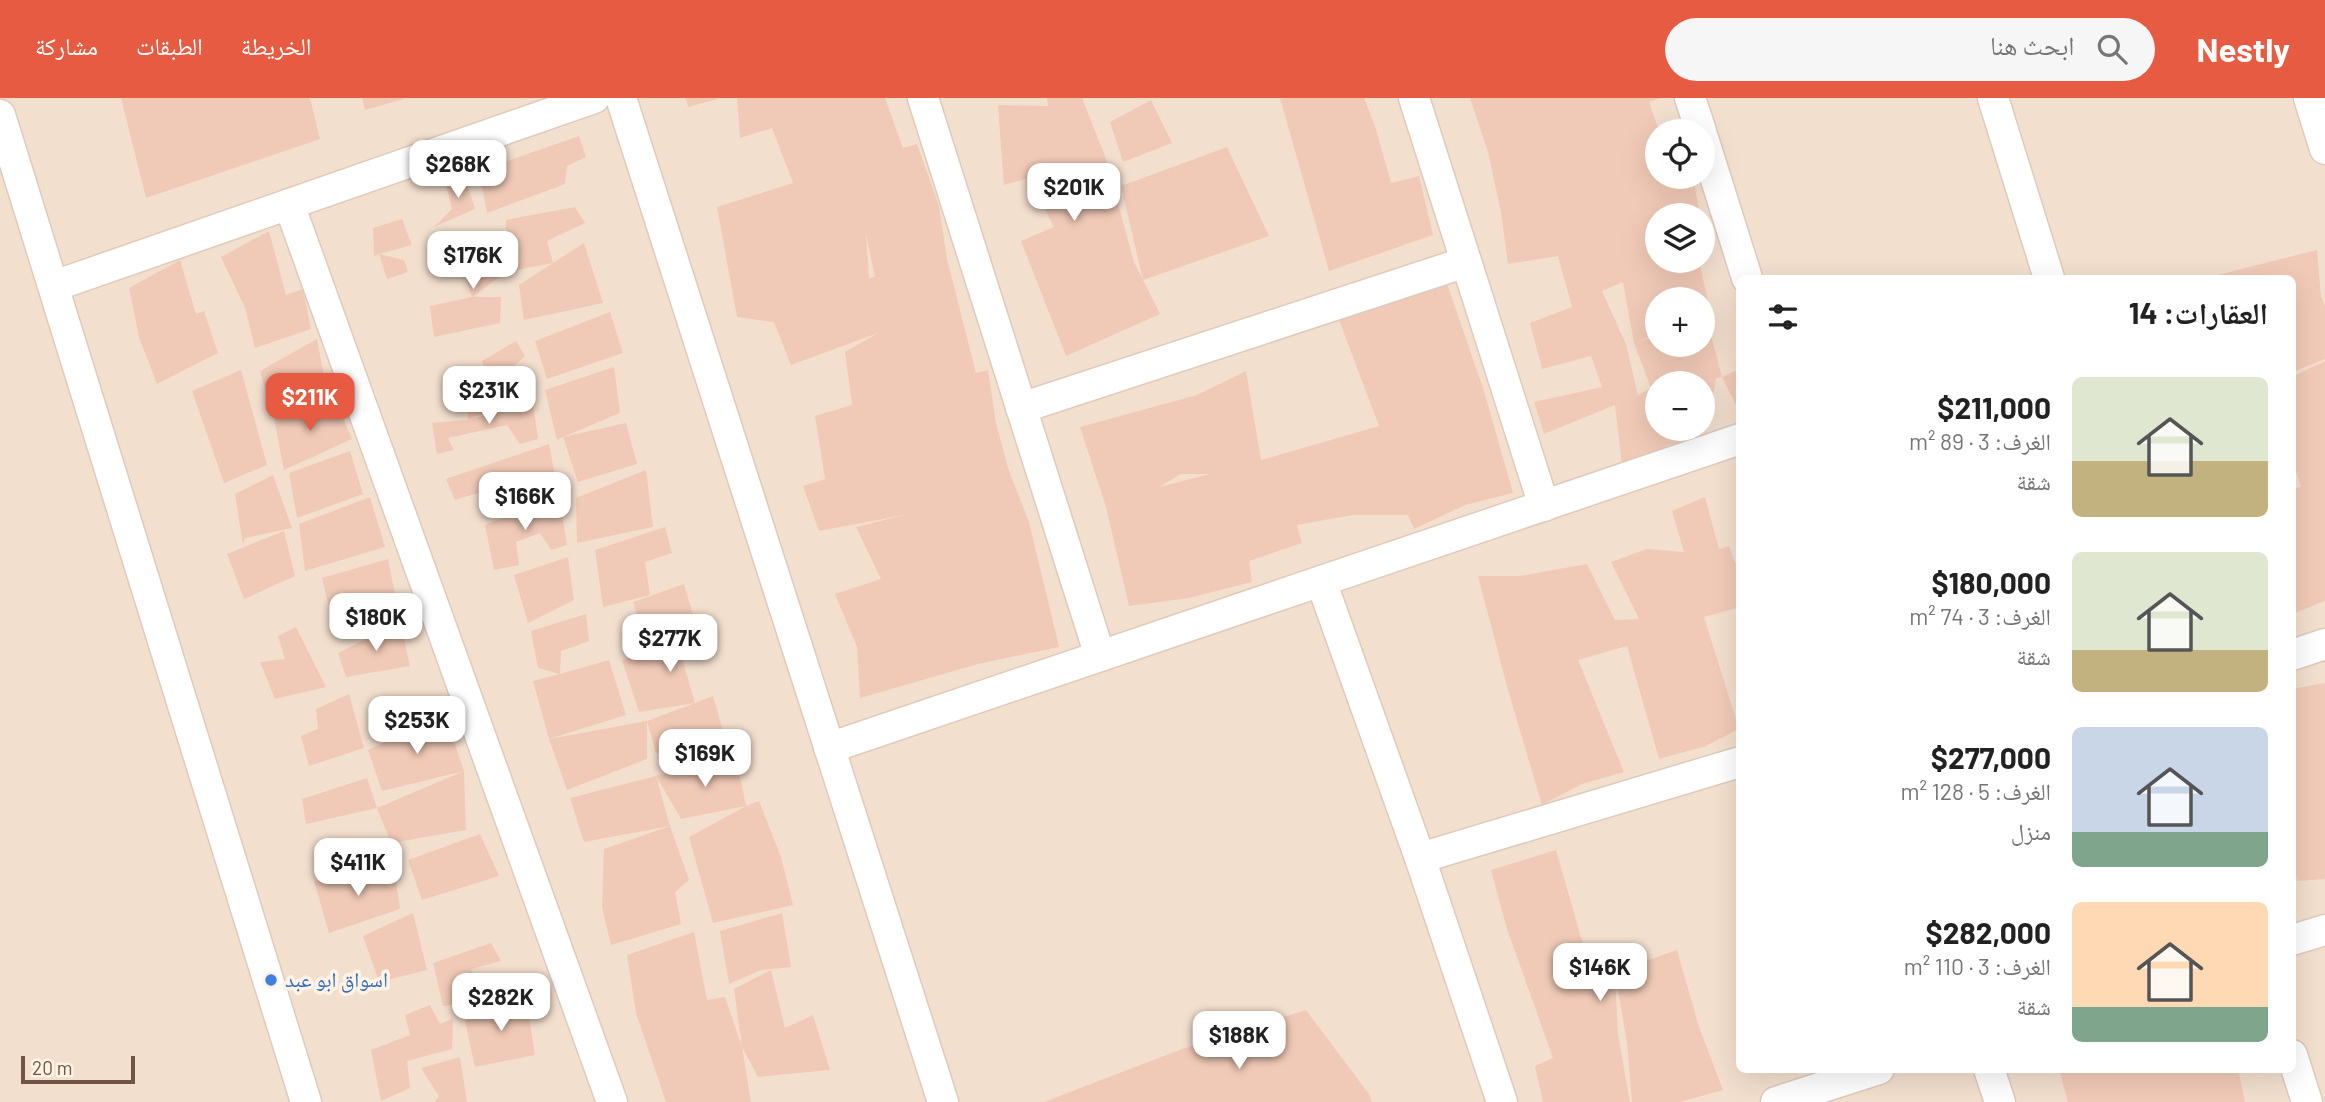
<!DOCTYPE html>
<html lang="ar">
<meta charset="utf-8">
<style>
body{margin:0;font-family:Barlow,"Noto Naskh Arabic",sans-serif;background:#f6f6f6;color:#222;direction:rtl;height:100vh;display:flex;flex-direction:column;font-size:26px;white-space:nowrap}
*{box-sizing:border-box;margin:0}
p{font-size:23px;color:#767676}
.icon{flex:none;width:38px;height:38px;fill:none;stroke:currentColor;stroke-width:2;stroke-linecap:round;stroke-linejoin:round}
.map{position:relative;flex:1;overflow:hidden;direction:ltr}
.side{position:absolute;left:1736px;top:177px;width:560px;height:798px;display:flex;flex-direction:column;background:#fff;border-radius:10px;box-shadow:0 7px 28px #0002;direction:rtl}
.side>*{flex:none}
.buttons{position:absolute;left:1645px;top:21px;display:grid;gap:14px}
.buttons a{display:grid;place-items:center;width:70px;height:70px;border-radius:50%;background:#fff;box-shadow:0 7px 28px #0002;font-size:35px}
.scale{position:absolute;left:21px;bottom:18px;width:114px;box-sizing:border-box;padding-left:7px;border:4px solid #725347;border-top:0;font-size:19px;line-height:24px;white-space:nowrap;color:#725347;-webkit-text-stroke:5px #fff3e5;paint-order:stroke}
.price{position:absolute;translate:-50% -60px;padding:0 16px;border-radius:14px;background:#fff;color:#222;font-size:23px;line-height:46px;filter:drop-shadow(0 2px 4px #0008)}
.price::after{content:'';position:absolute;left:50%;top:42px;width:21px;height:16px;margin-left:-10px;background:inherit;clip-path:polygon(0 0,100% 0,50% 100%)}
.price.current{background:#e75b43;color:#fff}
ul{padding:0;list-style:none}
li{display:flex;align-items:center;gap:21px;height:175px;padding:0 28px}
li span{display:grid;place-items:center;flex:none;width:196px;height:140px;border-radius:10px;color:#555}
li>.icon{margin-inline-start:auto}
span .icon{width:84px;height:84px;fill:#fffc;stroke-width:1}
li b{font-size:30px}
h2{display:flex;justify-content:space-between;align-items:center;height:84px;padding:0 28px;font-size:30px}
header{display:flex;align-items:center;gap:42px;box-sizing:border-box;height:98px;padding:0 35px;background:#e75b43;color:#fff}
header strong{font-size:33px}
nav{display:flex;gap:38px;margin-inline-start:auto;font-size:24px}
.search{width:490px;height:63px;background:#f6f6f6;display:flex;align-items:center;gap:18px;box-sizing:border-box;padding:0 24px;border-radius:38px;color:#767676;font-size:26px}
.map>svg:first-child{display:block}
.residential{fill:#f3dfce;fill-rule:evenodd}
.building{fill:#f1cab7;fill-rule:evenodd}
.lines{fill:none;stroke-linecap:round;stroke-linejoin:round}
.street-casing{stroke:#e0cabb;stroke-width:33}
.street{stroke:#fff;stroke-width:30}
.shop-dot{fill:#3f7fe0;stroke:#fff3e5;stroke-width:2.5}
.labels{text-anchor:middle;stroke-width:7;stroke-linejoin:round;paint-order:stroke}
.shop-label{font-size:21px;fill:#366cbe;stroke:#fff3e5;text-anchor:start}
</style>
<header>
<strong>Nestly</strong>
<div class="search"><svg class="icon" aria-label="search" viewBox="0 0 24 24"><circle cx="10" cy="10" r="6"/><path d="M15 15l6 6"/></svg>ابحث هنا</div>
<nav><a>الخريطة</a><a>الطبقات</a><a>مشاركة</a></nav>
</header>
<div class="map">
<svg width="2325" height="1004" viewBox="0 0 2325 1004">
<rect width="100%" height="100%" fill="#fceedf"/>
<path class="residential" d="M0,0H2325V1004H0ZM1657,33H1703V79H1657ZM1657,117H1703V163H1657ZM1740,180H2292V971H1740ZM1657,201H1703V247H1657ZM1657,285H1703V331H1657Z"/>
<g class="building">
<path d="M121,0H310L320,41L146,100Z"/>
<path d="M362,0H403L404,1L365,12Z"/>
<path d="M686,0H717V1L688,9Z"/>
<path d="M737,0H885L903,50L917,46L939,108L947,161L976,275L988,272L996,325L1008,370L1029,424L1059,549L978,566L860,600L857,549L835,496L881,481L856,429L904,417L819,433L803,388L825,381L815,318L852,307L845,254L878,235L791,267L774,224L737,219L717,109L793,85L772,30L740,40ZM866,136L875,179L869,180Z"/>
<path d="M1047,0H1082L1105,58L1134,164L1160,216L1066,258L1021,143L1054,129L1029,80L1004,87L1001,49L998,7L1048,8Z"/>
<path d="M1280,0H1364L1375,28L1391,85L1419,78L1433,137L1329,173Z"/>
<path d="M1470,0H1661L1649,4L1659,33H1657V79H1693L1699,111L1655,119L1657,163H1662V167L1676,163H1699L1711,217L1703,219V201H1657V236L1636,244L1657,239V247H1703V227L1708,226L1722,279L1740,271V315L1722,279L1716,280L1713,299L1703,304V285H1657V331H1698L1701,340L1668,347L1622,368L1615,307L1544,336L1534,304L1602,289L1591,258L1542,271L1530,225L1572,209L1558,158L1508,166L1501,114L1488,54ZM1623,184L1634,245L1651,290L1638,297L1626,246L1602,193Z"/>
<path d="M1151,2L1172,45L1123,64L1110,24Z"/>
<path d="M579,38L586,59L567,68L565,86L487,115L479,73Z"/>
<path d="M1227,49L1269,138L1143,182L1121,88Z"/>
<path d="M445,82H466L475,111L434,129L452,111Z"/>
<path d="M575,109L585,125L547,143L553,165L584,145L603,205L524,222L519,187L553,165L506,174V122Z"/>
<path d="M402,121L412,147L379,156L404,162L408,174L387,181L379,156L374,158L373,130Z"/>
<path d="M269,133L286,197L303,191L311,231L255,250L245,210L221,159Z"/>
<path d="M491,133L506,174L472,199H501L500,225L434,239L430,208L472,199L458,153Z"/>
<path d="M2317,152L2321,198L2325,208V261L2292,274V180L2210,179Z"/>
<path d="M180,162L196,216L204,213L218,255L157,286L139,239L129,190Z"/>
<path d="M1445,180L1484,293L1513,395L1465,407L1414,431L1408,417H1352L1297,427L1302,445L1249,463L1252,484L1189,500L1129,508L1106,409L1080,329L1197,297L1246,273L1261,362L1379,328L1339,222ZM1181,376H1210L1159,389Z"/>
<path d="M610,214L623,255L547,281L535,243Z"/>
<path d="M317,241L327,294L271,311L260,273Z"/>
<path d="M516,243L525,258L506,276L511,302L468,322L466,291L488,278L482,263Z"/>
<path d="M2325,263V503L2292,516V391L2301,389L2292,360V279Z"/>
<path d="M614,269L620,315L563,339L626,325L637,366L578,384L563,339L557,342L545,292Z"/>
<path d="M241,272L267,367L224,385L192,293Z"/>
<path d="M335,302L352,341L284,372L274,321Z"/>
<path d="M533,305L538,341L520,346L507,327L448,340L454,352L437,356L432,325L467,322Z"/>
<path d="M549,346L557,389L517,403L507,386L455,402L446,381Z"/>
<path d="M350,353L363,396L297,420L289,375Z"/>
<path d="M646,372L653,429L577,445L576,400Z"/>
<path d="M273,377L292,430L245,440L243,447L235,396Z"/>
<path d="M559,398L567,447L551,452L540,435L516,444L519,467L494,472L485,427Z"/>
<path d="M370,399L385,449L305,473L299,426Z"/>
<path d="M1705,399L1719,451L1729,448L1740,477V509L1704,519L1739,631L1706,648L1659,661L1627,548L1578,562L1624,674L1582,686L1542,707L1508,592L1478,478H1520L1587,466L1615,522L1639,521L1611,464L1647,451L1684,454L1672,413Z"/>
<path d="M665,429L672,455L645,464L650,497L603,509L595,452Z"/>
<path d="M284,433L295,478L244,501L227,456Z"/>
<path d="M568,459L574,502L528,525L514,477Z"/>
<path d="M388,461L399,517L336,538L322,480Z"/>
<path d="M684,486L700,541L677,543L695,605L713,598L725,640L656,655L647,623L695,605L639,614L622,562L649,553L633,504Z"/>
<path d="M586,516L589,543L561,553L560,576L609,562L626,617L549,641L533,583L560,576L538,570L531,533Z"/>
<path d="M400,524L410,568L346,579L338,555Z"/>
<path d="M296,529L326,589L275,601L260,564L285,561L278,538Z"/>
<path d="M2325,585V781L2297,783L2292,754V591Z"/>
<path d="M349,596L364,650L309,668L301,638L318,631L316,611Z"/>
<path d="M445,617L464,673L382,693L368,652Z"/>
<path d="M647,623V661L567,692L549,641Z"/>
<path d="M736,659L746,708L681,721L656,678Z"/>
<path d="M464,673L466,732L391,745L377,710L306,726L302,701L367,680L377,710Z"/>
<path d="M656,678L670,728L584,744L570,700Z"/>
<path d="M759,703L781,759L793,807L713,825L689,739L746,708Z"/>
<path d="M670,728L689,782L675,794L681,826L611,847L602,809L604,751Z"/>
<path d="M480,736L499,778L422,802L408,762Z"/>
<path d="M1556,752L1593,881L1677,852L1699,929L1723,992L1680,1004H1632L1627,945L1615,875L1618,936L1630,1004H1543L1535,968L1553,960L1507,831L1491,772Z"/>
<path d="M394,769L400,811L329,835L314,783Z"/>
<path d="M413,815L427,872L379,884L363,838Z"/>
<path d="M782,815L791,869L761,872L729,886L720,833Z"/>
<path d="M694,834L707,902L725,899L742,949L751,1004H666L636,915L627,857Z"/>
<path d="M491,845L501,863L471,871L484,901L443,908L433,865Z"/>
<path d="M771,872L785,930L813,917L830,972L758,979L742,949L734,891Z"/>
<path d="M525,893L535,957L475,969L465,923Z"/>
<path d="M430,907L440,926L453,921L452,951L407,963L410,990L381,1003L371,952L410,937L405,917Z"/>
<path d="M1306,912L1369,996L1372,1004H1044L1182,951Z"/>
<path d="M460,959L467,1004H434L439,998L421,970Z"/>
<path d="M2059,971H2238L2245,1004H2068Z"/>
</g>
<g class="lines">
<defs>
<g id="street">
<path d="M621,0L943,1004"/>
<path d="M923,0L1100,558"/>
<path d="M1414,0L1544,408"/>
<path d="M1690,0L1701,33"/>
<path d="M1993,0L2049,180"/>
<path d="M2309,0L2325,51"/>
<path d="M0,17L306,1004"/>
<path d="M1703,40L1747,180"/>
<path d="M289,106L612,1004"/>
<path d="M54,188L594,0"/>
<path d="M1021,310L1466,164"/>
<path d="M1321,483L1420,760L1502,1004"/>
<path d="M2292,557L2325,546"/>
<path d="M829,650L1740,341"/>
<path d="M1420,760L1740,664"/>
<path d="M2292,842L2325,832"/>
<path d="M2292,957L2307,1004"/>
<path d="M1989,971L2000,1004"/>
<path d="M1776,1004L1879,971"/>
</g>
</defs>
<use href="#street" class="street-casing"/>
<use href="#street" class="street"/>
</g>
<circle class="shop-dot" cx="271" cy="882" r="7"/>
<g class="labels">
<g class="shop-label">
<text x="285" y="889">اسواق ابو عبد</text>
</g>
</g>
</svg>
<div class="buttons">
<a><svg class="icon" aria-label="locate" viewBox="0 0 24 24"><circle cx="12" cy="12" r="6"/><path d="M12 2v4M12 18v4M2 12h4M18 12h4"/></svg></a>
<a><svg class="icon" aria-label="layers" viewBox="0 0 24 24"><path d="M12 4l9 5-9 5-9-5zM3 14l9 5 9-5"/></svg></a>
<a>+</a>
<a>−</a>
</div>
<div class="scale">20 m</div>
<b class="price" style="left:458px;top:102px">$268K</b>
<b class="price" style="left:1074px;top:125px">$201K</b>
<b class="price" style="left:473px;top:193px">$176K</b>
<b class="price" style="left:489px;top:328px">$231K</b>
<b class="price current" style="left:310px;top:335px">$211K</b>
<b class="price" style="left:525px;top:434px">$166K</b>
<b class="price" style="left:376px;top:555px">$180K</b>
<b class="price" style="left:670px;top:576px">$277K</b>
<b class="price" style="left:417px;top:658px">$253K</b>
<b class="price" style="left:705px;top:691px">$169K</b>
<b class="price" style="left:358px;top:800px">$411K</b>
<b class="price" style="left:1600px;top:905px">$146K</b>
<b class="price" style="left:501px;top:935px">$282K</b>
<b class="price" style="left:1239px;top:973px">$188K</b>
<section class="side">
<h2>العقارات: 14<svg class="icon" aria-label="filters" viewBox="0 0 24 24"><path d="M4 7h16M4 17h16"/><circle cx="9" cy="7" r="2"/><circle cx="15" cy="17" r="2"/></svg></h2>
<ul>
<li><span style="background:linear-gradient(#dfe7d0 60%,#c2b280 0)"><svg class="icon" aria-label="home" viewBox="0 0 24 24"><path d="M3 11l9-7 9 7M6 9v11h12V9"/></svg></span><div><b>$211,000</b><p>الغرف: 3 · 89 m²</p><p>شقة</p></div></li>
<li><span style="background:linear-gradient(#dfe7d0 70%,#c2b280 0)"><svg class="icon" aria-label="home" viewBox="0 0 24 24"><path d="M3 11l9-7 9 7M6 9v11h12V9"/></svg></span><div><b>$180,000</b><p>الغرف: 3 · 74 m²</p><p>شقة</p></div></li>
<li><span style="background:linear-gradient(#c9d6e8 75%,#7fa58c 0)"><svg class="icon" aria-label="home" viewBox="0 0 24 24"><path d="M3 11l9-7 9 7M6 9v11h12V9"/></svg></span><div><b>$277,000</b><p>الغرف: 5 · 128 m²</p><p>منزل</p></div></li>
<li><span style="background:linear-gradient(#ffd9b3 75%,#7fa58c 0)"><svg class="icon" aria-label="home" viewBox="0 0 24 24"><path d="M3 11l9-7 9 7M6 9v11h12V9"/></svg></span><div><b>$282,000</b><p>الغرف: 3 · 110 m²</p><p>شقة</p></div></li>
</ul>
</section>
</div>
